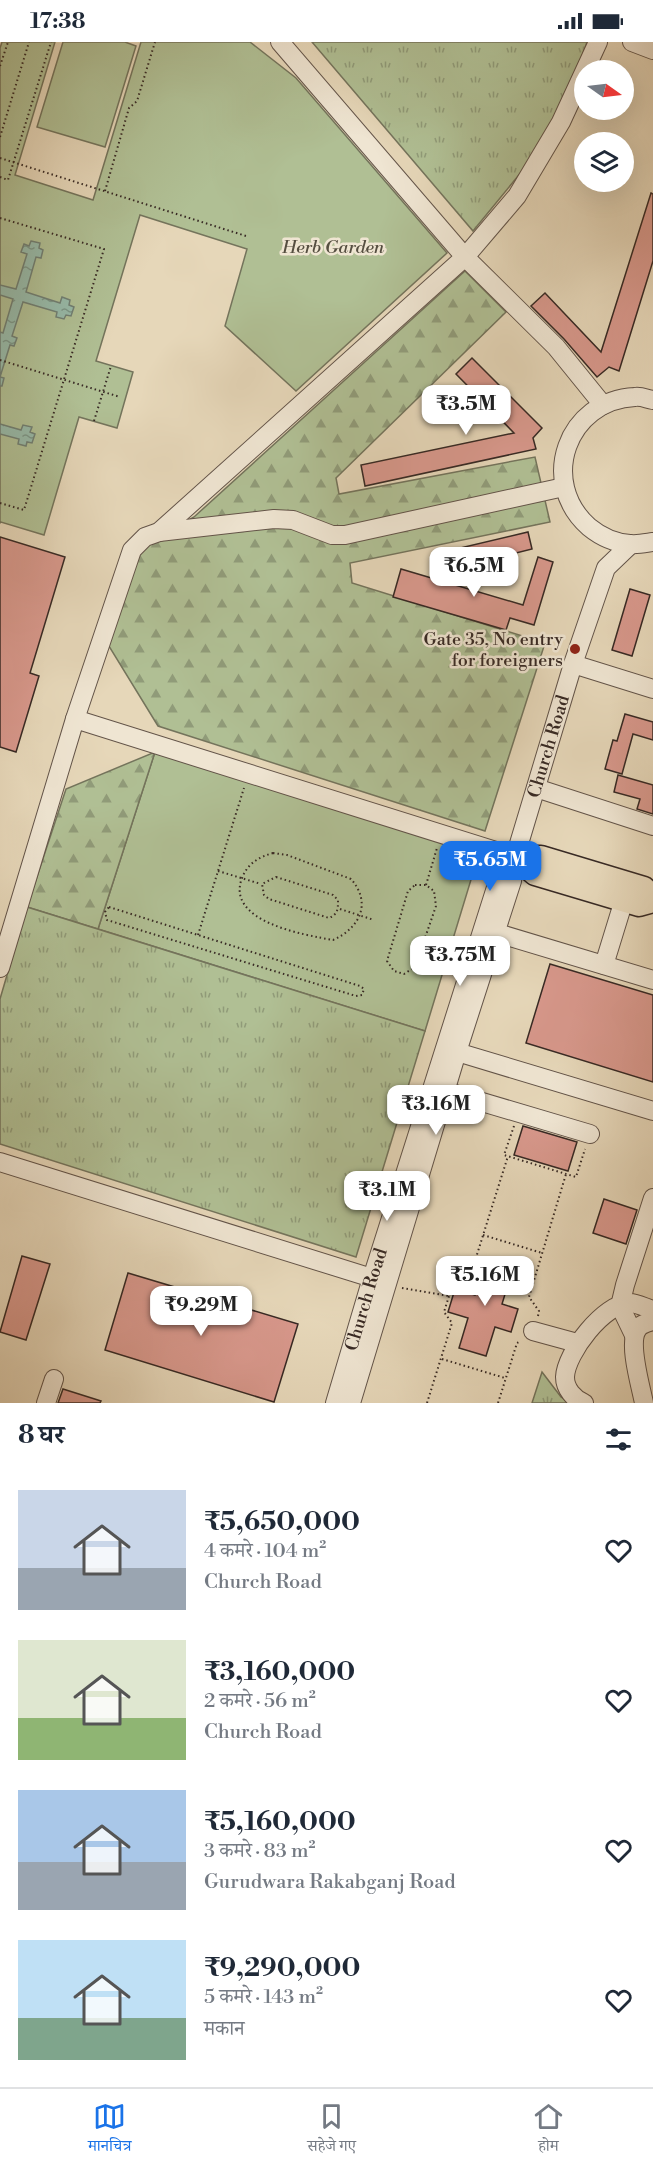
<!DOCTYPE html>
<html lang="hi">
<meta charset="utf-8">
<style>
body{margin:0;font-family:"Libre Bodoni","Noto Serif Devanagari",serif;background:#f6f6f7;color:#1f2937;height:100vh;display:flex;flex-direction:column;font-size:22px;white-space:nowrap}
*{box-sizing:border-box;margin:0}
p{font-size:20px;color:#747a83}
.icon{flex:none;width:33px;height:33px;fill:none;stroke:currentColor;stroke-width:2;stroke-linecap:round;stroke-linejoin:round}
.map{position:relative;height:1361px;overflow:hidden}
.panel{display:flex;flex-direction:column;background:#fff;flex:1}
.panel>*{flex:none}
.needle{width:39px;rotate:104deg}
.buttons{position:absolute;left:574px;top:18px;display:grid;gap:12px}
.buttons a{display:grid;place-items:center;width:60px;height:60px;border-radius:50%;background:#fff;box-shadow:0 6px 24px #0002;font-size:30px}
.price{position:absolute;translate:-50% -51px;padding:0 14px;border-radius:12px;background:#fff;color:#222;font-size:20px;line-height:39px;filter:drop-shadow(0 2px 3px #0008)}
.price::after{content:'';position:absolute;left:50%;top:36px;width:18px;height:14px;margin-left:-9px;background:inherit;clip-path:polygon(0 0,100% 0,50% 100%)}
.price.selected{background:#1a73e8;color:#fff}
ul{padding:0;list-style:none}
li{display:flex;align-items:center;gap:18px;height:150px;padding:0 18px}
li span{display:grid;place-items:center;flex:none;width:168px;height:120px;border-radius:0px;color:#555}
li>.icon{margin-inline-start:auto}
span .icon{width:72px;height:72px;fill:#fffc;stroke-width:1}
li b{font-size:26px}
h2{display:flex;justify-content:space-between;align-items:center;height:72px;padding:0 18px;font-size:26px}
.status{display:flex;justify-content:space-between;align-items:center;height:42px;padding:0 30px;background:#fff;direction:ltr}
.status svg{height:16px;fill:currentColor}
.dock{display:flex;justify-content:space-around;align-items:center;height:84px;border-top:2px solid #e0e1e3;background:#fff;font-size:16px;color:#747a83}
.dock a{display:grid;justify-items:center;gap:3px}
.dock .selected{color:#1a73e8}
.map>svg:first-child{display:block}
.green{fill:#b0bf94;stroke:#74745c;stroke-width:1.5}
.forest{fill:url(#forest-firs);stroke:#74745c;stroke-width:1.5}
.park{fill:url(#park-tufts);stroke:#74745c;stroke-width:1.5}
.water{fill:url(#water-ripples);stroke:#718074;stroke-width:1.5}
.building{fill:#d8988c;stroke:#372924;stroke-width:1.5}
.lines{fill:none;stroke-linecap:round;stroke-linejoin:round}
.minor-casing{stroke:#635449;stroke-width:20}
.major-casing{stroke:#372924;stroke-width:25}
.path{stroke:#372924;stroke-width:2;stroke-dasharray:1.5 3;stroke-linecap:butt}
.minor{stroke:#efe5d2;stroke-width:18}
.major{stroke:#e6d7b9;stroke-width:22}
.poi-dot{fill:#8f2418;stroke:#efe5d2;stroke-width:2}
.labels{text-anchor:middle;stroke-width:5;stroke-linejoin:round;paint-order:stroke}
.park-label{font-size:18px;font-style:italic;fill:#554e40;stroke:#efe5d2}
.poi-label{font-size:18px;fill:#372924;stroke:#efe5d2;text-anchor:end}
.street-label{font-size:18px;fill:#372924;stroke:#efe5d2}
</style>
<div class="status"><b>17:38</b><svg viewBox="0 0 49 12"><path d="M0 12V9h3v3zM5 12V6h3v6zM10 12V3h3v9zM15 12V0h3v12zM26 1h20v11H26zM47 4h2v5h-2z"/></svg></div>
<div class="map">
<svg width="653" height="1361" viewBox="0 0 653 1361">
<defs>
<pattern id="forest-firs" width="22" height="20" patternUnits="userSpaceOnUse" patternTransform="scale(1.5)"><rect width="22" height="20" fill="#b0bf94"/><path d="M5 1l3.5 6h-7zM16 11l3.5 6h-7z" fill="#909b79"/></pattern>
<pattern id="park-tufts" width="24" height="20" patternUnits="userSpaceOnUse" patternTransform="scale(1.5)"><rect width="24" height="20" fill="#b0bf94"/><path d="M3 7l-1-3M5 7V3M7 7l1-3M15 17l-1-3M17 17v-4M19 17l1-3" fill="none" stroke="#909b79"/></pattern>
<pattern id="water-ripples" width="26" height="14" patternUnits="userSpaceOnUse" patternTransform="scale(1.5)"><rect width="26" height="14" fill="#97baa9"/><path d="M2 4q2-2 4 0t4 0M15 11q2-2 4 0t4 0" fill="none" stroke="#7c9789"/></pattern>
</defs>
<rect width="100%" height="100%" fill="#e6d7b9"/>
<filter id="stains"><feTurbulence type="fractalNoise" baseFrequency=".00333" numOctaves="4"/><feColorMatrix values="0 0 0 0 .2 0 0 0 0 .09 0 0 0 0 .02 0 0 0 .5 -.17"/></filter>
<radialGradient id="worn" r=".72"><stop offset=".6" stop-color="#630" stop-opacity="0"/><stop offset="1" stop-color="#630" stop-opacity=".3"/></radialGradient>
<g class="green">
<path d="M2,0H55L15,133L93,158L141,0H250L296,36L447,211L296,349L225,284L247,207L140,173L96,319L133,330L117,386L79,375L44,493L1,480L0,481V6Z"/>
<path d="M63,0H125L136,4L105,105L37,85Z"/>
<path d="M155,710L480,808L425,989L98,887Z"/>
</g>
<g class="forest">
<path d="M465,229L506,270L336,436L339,452L535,415L550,480L350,521L352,541L545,601L485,789L158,684L107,601L139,507L194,475Z"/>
<path d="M155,710L98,887L27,865L66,747Z"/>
</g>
<g class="park">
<path d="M312,0H587L575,34L532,117L473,189Z"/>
<path d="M27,865L425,989L356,1215L0,1102V957Z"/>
<path d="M542,1330L561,1355L571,1361H532Z"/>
</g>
<g class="water">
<path d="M31,199L40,201L39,206L43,208L41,216L36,215L26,250L60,261L62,255L70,258L69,263L74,265L71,274L66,273L64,277L56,275L57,270L23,260L12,294L17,296L14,304L10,303L0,335L4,336L2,344H0V290L3,291L13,257L0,253V243L16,247L27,212L21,210L24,202L29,204Z"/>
<path d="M0,382L21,388L23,383L32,385L30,390L35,392L32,401L27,400L26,404L18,402L19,397L0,392Z"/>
</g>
<g class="building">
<path d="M651,151L653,152V219L619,329L609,325L597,335L564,297L531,264L545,251L601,310Z"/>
<path d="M472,316L542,386L533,396L536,407L365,444L361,423L514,391L456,332Z"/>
<path d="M528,490L532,507L443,529L439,511Z"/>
<path d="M0,495L65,515L30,631L39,634L16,710L0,705Z"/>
<path d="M538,515L553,520L534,583L510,576L506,588L393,555L401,527L523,563Z"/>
<path d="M630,547L650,553L632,614L612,608Z"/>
<path d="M625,672L653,680V698L633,692L622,732L605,727L613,698L617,699Z"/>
<path d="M618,733L653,743V772L637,767L640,757L614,750Z"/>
<path d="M550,922L653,953V1040L526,1001Z"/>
<path d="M523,1084L577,1100L568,1129L514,1113Z"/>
<path d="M604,1157L637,1168L626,1202L593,1191Z"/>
<path d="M22,1214L50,1222L26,1298L0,1290Z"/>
<path d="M487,1215L514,1223L502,1262L518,1267L511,1290L495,1285L486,1314L459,1306L468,1276L448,1270L455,1247L475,1253Z"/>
<path d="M128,1231L298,1282L274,1360L105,1308Z"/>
<path d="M63,1347L101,1359L100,1361H58Z"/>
</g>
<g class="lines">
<defs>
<g id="minor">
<path d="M280,0L465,215L556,305L603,363"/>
<path d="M632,0L653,8"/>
<path d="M653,358C647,357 641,354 635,355C567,358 538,440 589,485C600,494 615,501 630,502C637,503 646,501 653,500"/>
<path d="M159,490L274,477L293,478L332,493H345L564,445"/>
<path d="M573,622L653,647"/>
<path d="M75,677L515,815"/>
<path d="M536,746L653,784"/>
<path d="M497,891L653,938"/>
<path d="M604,923L624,858"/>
<path d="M0,926L75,677L132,508L145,495L159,490L465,215L517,154L561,80L598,0"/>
<path d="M457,1010L653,1069"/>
<path d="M445,1049L590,1092"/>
<path d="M0,1120L372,1236L381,1241"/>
<path d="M533,1289L577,1301"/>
<path d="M634,1293L620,1264L625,1243L653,1156"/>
<path d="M46,1361L54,1337"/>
<path id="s1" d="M335,1361L372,1236L499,836L515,815"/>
<path id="s2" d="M351,1361L457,1010L512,839L515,815L573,622L606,526L630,503"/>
<path d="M584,1361C574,1357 565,1347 565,1335C566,1311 604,1261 630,1261C637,1261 646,1266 653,1268"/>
<path d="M644,1361C641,1345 628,1302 637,1288C640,1282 646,1281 653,1279"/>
</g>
<g id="major">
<path d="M515,815L535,832L639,863L653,859"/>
<path d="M515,815H541L644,846L653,856"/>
</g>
</defs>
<use href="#minor" class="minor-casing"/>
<use href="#major" class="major-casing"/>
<g class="path">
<path d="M0,24L8,0"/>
<path d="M0,95L29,0"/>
<path d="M0,116L246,194"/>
<path d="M0,135L8,138L51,0"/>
<path d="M105,149L129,66L137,59L155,0"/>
<path d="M0,176L104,207L24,468L0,461"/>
<path d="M0,318L120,355"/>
<path d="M94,379L111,324"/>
<path d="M273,811L287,813L351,837C372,861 360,886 333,898C305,893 225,880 242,836C248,821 259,815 273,811Z"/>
<path d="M218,829L261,842"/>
<path d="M276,835L333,853L338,858C338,867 338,872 329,876L269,857L264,853L262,842Z"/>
<path d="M415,843H426L434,849L436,864L415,925L404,932L394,929L387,919L408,849Z"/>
<path d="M426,843L437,806"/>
<path d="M109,865L360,944L364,947L362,953L356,954L107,878L105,870Z"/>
<path d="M340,867L374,878"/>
<path d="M198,893L244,746"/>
<path d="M514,1084L504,1113L576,1135L585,1107"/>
<path d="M483,1193L542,1211"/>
<path d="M402,1246L449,1254"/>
<path d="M538,1274L539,1269L529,1255L566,1132"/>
<path d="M442,1317L505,1336"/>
<path d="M427,1361L452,1281L444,1270L454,1238L474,1222L508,1114"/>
<path d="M498,1361L517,1301L521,1299"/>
</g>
<use href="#minor" class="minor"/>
<use href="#major" class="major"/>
</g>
<circle class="poi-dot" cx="575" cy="607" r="6"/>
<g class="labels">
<g class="park-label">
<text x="333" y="211">Herb Garden</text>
</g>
<g class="poi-label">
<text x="563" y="603">Gate 35, No entry<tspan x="563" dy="21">for foreigners</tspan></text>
</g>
<g class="street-label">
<text dy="6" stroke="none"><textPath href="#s2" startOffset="686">Church Road</textPath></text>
<text dy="6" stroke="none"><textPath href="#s1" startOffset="108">Church Road</textPath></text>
</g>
</g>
<rect width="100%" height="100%" filter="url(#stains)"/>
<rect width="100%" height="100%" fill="url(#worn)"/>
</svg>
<div class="buttons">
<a><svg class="needle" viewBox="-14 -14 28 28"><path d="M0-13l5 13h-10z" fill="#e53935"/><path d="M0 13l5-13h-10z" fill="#747a83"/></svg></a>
<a><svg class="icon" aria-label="layers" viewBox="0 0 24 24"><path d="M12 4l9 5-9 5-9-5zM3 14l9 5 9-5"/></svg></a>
</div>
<b class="price" style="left:466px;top:394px">₹3.5M</b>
<b class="price" style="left:474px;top:556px">₹6.5M</b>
<b class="price selected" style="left:490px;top:850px">₹5.65M</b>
<b class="price" style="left:460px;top:945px">₹3.75M</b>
<b class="price" style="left:436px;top:1094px">₹3.16M</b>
<b class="price" style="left:387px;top:1180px">₹3.1M</b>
<b class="price" style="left:485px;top:1265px">₹5.16M</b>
<b class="price" style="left:201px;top:1295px">₹9.29M</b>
</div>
<section class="panel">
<h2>8 घर<svg class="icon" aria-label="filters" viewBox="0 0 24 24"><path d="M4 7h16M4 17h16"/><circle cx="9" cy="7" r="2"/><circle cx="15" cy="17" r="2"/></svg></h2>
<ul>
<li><span style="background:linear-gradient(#c9d6e8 65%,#9aa5b1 0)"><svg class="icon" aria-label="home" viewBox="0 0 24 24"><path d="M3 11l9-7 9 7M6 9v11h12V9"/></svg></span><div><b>₹5,650,000</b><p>4 कमरे · 104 m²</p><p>Church Road</p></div><svg class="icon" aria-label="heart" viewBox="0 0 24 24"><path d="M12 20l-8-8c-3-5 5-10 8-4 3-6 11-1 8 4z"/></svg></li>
<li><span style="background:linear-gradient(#dfe7d0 65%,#8fb573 0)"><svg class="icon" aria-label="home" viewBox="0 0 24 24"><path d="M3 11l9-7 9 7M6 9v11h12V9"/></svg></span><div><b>₹3,160,000</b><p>2 कमरे · 56 m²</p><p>Church Road</p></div><svg class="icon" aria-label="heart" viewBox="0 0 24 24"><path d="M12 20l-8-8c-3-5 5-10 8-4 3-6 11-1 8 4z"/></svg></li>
<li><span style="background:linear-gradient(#a9c7e8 60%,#9aa5b1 0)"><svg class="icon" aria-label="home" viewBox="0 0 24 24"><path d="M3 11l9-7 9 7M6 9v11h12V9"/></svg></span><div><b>₹5,160,000</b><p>3 कमरे · 83 m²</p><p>Gurudwara Rakabganj Road</p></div><svg class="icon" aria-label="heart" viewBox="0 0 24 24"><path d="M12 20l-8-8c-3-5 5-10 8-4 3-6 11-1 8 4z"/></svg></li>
<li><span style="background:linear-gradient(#bfe0f5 65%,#7fa58c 0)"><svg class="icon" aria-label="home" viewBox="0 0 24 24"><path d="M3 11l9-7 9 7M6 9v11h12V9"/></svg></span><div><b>₹9,290,000</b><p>5 कमरे · 143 m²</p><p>मकान</p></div><svg class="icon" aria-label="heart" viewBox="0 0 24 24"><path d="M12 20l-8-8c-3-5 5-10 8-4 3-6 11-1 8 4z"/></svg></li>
</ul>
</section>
<nav class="dock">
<a class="selected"><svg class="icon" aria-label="map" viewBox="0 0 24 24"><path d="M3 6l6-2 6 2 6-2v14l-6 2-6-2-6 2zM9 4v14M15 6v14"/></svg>मानचित्र</a>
<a><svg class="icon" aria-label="saved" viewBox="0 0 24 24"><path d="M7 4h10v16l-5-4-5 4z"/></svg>सहेजे गए</a>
<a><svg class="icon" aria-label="home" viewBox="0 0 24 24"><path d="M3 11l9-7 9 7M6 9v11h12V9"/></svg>होम</a>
</nav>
